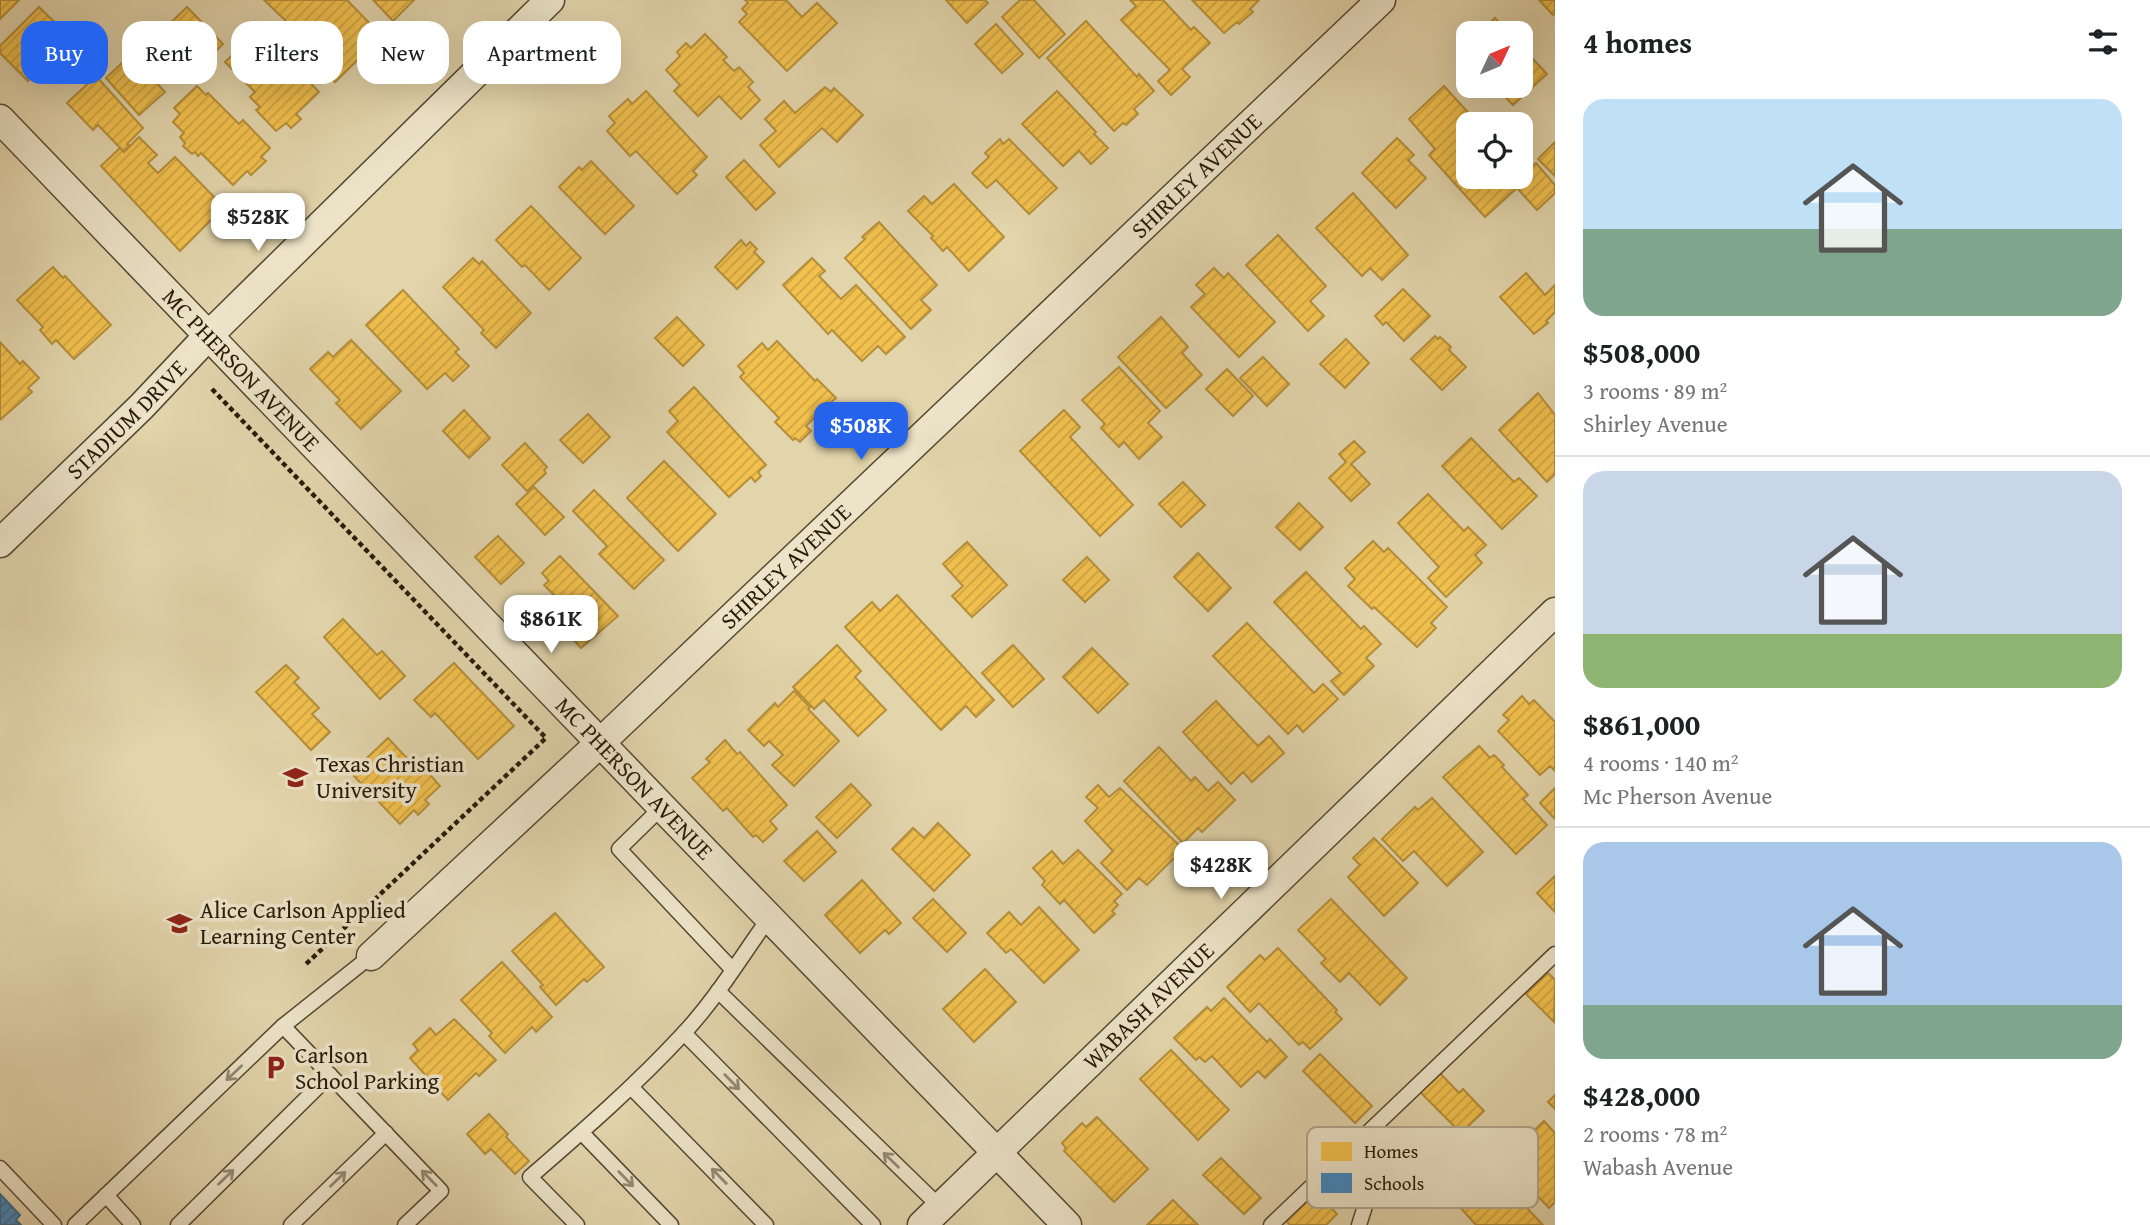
<!DOCTYPE html>
<meta charset="utf-8">
<style>
body{margin:0;font-family:"Gentium Book Plus",serif;background:#f6f6f6;color:#202124;height:100vh;display:flex;flex-direction:column;font-size:26px;white-space:nowrap}
*{box-sizing:border-box;margin:0}
p{font-size:23px;color:#757577}
.icon{flex:none;width:38px;height:38px;fill:none;stroke:currentColor;stroke-width:2;stroke-linecap:round;stroke-linejoin:round}
.map{position:relative;flex:1;overflow:hidden}
.panel{display:flex;flex-direction:column;background:#fff;width:595px}
.panel>*{flex:none}
.hud{position:absolute;left:21px;top:21px;width:665px;height:63px;display:flex;gap:14px}
.needle{width:46px;rotate:46deg}
.buttons{position:absolute;left:1456px;top:21px;display:grid;gap:14px}
.buttons a{display:grid;place-items:center;width:77px;height:77px;border-radius:14px;background:#fff;box-shadow:0 7px 28px #0002;font-size:35px}
.price{position:absolute;translate:-50% -60px;padding:0 16px;border-radius:14px;background:#fff;color:#222;font-size:23px;line-height:46px;filter:drop-shadow(0 2px 4px #0008)}
.price::after{content:'';position:absolute;left:50%;top:42px;width:21px;height:16px;margin-left:-10px;background:inherit;clip-path:polygon(0 0,100% 0,50% 100%)}
.price.selected{background:#2563eb;color:#fff}
ul{padding:0;list-style:none}
li{display:grid;align-content:center;gap:14px;height:371px;padding:0 28px}
li+li{border-top:2px solid #e0e0e0}
li span{display:grid;place-items:center;height:217px;border-radius:21px;color:#555}
li>.icon{margin-inline-start:auto}
span .icon{width:126px;height:126px;fill:#fffc;stroke-width:1}
li b{font-size:30px}
h2{display:flex;justify-content:space-between;align-items:center;height:84px;padding:0 28px;font-size:30px}
.chip{padding:0 24px;border-radius:21px;background:#fff;box-shadow:0 7px 28px #0002;font-size:24px;line-height:63px}
.chip.selected{background:#2563eb;color:#fff}
main{display:flex;flex:1;min-height:0}
.map>svg:first-child{display:block}
.homes{fill:url(#homes-hatch);stroke:#b58f3a;stroke-width:2}
.schools{fill:url(#schools-hatch);stroke:#38678d;stroke-width:2}
.lines{fill:none;stroke-linecap:round;stroke-linejoin:round}
.service-casing{stroke:#564932;stroke-width:17}
.minor-casing{stroke:#564932;stroke-width:31}
.path{stroke:#271b0a;stroke-width:4.5;stroke-dasharray:5 3.5;stroke-linecap:butt}
.service{stroke:#ece3c8;stroke-width:14}
.minor{stroke:#ece3c8;stroke-width:28}
.oneway{stroke:#938972}
.labels{text-anchor:middle;stroke-width:7;stroke-linejoin:round;paint-order:stroke}
.street-label{font-size:23px;fill:#271b0a;stroke:#ece3c8}
.poi-label{font-size:23px;fill:#271b0a;stroke:#ece3c8;text-anchor:start}
.key{fill:#ece3c8;stroke:#b1a78f;stroke-width:2}
.key-label{font-size:19px;fill:#271b0a}
</style>
<main>
<div class="map">
<svg width="1555" height="1225" viewBox="0 0 1555 1225">
<defs>
<pattern id="homes-hatch" width="6" height="6" patternUnits="userSpaceOnUse" patternTransform="scale(1.75)"><rect width="6" height="6" fill="#f2c14e"/><path d="M-1 1l2-2M0 6l6-6M5 7l2-2" fill="none" stroke="#d0a543"/></pattern>
<pattern id="schools-hatch" width="6" height="6" patternUnits="userSpaceOnUse" patternTransform="scale(1.75)"><rect width="6" height="6" fill="#3f88c5"/><path d="M-1 1l2-2M0 6l6-6M5 7l2-2" fill="none" stroke="#356e9e"/></pattern>
</defs>
<rect width="100%" height="100%" fill="#e2d4ab"/>
<filter id="stains"><feTurbulence type="fractalNoise" baseFrequency=".00286" numOctaves="4"/><feColorMatrix values="0 0 0 0 .2 0 0 0 0 .09 0 0 0 0 .02 0 0 0 .5 -.17"/></filter>
<radialGradient id="worn" r=".72"><stop offset=".6" stop-color="#630" stop-opacity="0"/><stop offset="1" stop-color="#630" stop-opacity=".3"/></radialGradient>
<g class="homes">
<path d="M0,0H19L0,19Z"/>
<path d="M264,0H347L382,36L335,82L317,64L306,75L286,56L297,44L281,28L287,22Z"/>
<path d="M373,0H414L393,21Z"/>
<path d="M745,0H786L802,17L817,3L837,23L787,71L739,22L747,14L742,9L748,3Z"/>
<path d="M946,0H985L988,3L967,23Z"/>
<path d="M1020,0H1034L1065,34L1039,58L1002,17Z"/>
<path d="M1130,0H1163L1191,30L1194,27L1210,43L1182,69L1190,77L1171,95L1158,81L1170,70L1121,20L1136,6Z"/>
<path d="M1192,0H1259L1250,9L1253,12L1239,24L1237,22L1224,33Z"/>
<path d="M1539,0H1555V13L1553,15Z"/>
<path d="M39,7L71,38L28,81L0,53V46Z"/>
<path d="M187,7L223,44L196,70L160,33Z"/>
<path d="M1495,18L1509,33H1479Z"/>
<path d="M1086,21L1137,77L1139,74L1154,91L1134,109L1138,114L1126,125L1123,123L1114,131L1047,58Z"/>
<path d="M996,24L1023,54L1002,73L975,44Z"/>
<path d="M705,34L727,57L723,60L734,71L739,67L753,82L748,87L760,100L741,119L719,96L698,116L674,91L680,85L666,70L680,56L677,52L686,43L691,48Z"/>
<path d="M268,38L319,92L296,114L301,119L291,128L286,123L276,131L256,110L260,107L250,97L255,92L225,62L247,41L256,50Z"/>
<path d="M1468,43V63L1459,52Z"/>
<path d="M1521,46L1547,74L1513,105L1495,86H1521Z"/>
<path d="M137,62L165,92L139,115L106,78L122,63L128,70Z"/>
<path d="M96,76L143,128L127,144L130,146L124,152L98,125L93,130L67,103Z"/>
<path d="M197,86L206,95L208,93L239,124L243,120L270,148L261,157L266,161L251,175L247,171L233,185L201,153L198,156L195,152L192,154L183,146L185,143L180,137L184,133L173,122L180,114L174,108Z"/>
<path d="M1444,86L1474,119L1478,116L1486,124H1468V177H1521V163L1527,171L1536,163L1555,185V193L1537,210L1517,188L1485,217L1429,155L1435,149L1409,119Z"/>
<path d="M825,87L831,92L834,88L863,115L837,142L822,128L779,167L760,145L776,131L765,119L784,101L795,113Z"/>
<path d="M646,91L707,157L693,171L697,175L677,194L636,151L630,156L607,131L615,123L609,116L628,99L632,104Z"/>
<path d="M1057,91L1096,132L1094,134L1108,148L1091,164L1079,151L1063,166L1022,124Z"/>
<path d="M139,137L157,155L148,163L158,173L175,157L224,207L180,251L101,166L120,148L124,152Z"/>
<path d="M1397,138L1414,155L1408,160L1426,178L1396,208L1362,173Z"/>
<path d="M1000,139L1003,144L1009,139L1057,188L1029,214L996,180L987,188L972,173L989,157L985,153Z"/>
<path d="M1555,142V176L1538,159Z"/>
<path d="M744,160L775,193L756,210L726,177Z"/>
<path d="M591,161L634,206L605,234L559,187L579,167L582,170Z"/>
<path d="M954,184L1004,237L969,271L947,247L943,251L931,238L933,236L908,211L924,196L932,204Z"/>
<path d="M1353,193L1408,255L1382,280L1370,268L1362,276L1316,228Z"/>
<path d="M531,206L581,258L549,290L525,265L522,267L496,240Z"/>
<path d="M879,222L937,285L921,300L931,310L911,329L845,258L865,239L862,237Z"/>
<path d="M1278,235L1326,286L1310,301L1324,316L1308,331L1246,265Z"/>
<path d="M741,240L746,246L750,242L757,249L754,252L764,262L737,289L715,267Z"/>
<path d="M473,258L479,264L482,261L531,313L496,348L481,333L484,330L443,287Z"/>
<path d="M812,258L825,271L819,276L841,299L856,285L905,337L886,354L878,346L862,361L832,330L828,334L783,285Z"/>
<path d="M53,267L63,278L65,276L111,325L74,359L56,340L52,344L40,330L43,327L17,300Z"/>
<path d="M1214,268L1224,278L1228,273L1275,322L1239,357L1191,307L1205,294L1196,285Z"/>
<path d="M1526,273L1545,295L1555,285V312L1546,321L1548,323L1534,334L1500,297Z"/>
<path d="M1403,289L1430,316L1404,341L1386,322L1383,325L1375,316Z"/>
<path d="M403,290L459,349L455,352L469,366L453,381L445,373L427,389L366,325Z"/>
<path d="M677,317L704,345L683,366L655,338Z"/>
<path d="M1161,317L1188,347L1182,353L1202,375L1166,408L1118,357Z"/>
<path d="M1435,336L1438,339L1440,337L1451,347L1449,350L1466,367L1442,390L1411,359Z"/>
<path d="M1346,339L1369,363L1345,388L1320,364Z"/>
<path d="M351,340L401,391L361,429L336,403L340,400L310,369L328,352L333,357Z"/>
<path d="M777,341L815,381L817,379L836,398L830,403L836,410L824,422L817,415L806,426L811,431L800,442L795,438L793,440L775,422L779,418L740,377L744,373L738,366L762,343L768,350Z"/>
<path d="M0,342L20,364L23,361L39,378L28,388L32,392L0,420Z"/>
<path d="M1263,357L1289,384L1267,406L1240,378Z"/>
<path d="M1119,367L1160,411L1148,423L1162,437L1139,459L1124,442L1119,447L1101,428L1105,424L1082,400Z"/>
<path d="M1227,369L1253,396L1233,416L1206,389Z"/>
<path d="M694,387L766,465L758,472L761,476L755,482L751,477L729,497L667,432L678,421L669,411Z"/>
<path d="M1538,393L1555,415V474L1547,482L1499,430Z"/>
<path d="M464,410L490,438L469,458L443,431Z"/>
<path d="M1064,410L1080,427L1070,437L1133,505L1100,536L1020,451Z"/>
<path d="M588,414L610,437L583,463L560,440Z"/>
<path d="M1471,438L1514,482L1519,478L1537,496L1502,529L1442,466Z"/>
<path d="M1354,441L1365,452L1351,464L1370,484L1351,501L1329,478L1346,462L1339,454Z"/>
<path d="M525,443L547,467L544,470L546,473L527,491L502,465Z"/>
<path d="M664,461L716,514L678,551L627,498Z"/>
<path d="M1183,482L1205,505L1181,527L1159,504Z"/>
<path d="M534,487L564,517L545,535L516,504Z"/>
<path d="M594,490L664,560L634,589L599,554L607,546L573,511Z"/>
<path d="M1428,494L1464,531L1468,527L1486,545L1475,555L1482,563L1446,597L1428,578L1439,567L1398,523Z"/>
<path d="M1299,503L1323,527L1300,550L1276,527Z"/>
<path d="M498,536L524,563L501,584L475,557Z"/>
<path d="M1373,541L1384,552L1388,548L1447,607L1431,623L1436,628L1417,647L1374,607L1372,609L1348,586L1355,579L1345,568Z"/>
<path d="M967,542L1007,585L972,617L952,596L963,586L943,564Z"/>
<path d="M1198,553L1231,588L1208,611L1174,577Z"/>
<path d="M560,556L618,616L581,648L548,612L560,601L544,585L549,581L542,573Z"/>
<path d="M1087,557L1109,580L1085,602L1063,580Z"/>
<path d="M1306,572L1361,629L1364,626L1381,644L1366,658L1374,666L1344,695L1331,681L1341,673L1274,602Z"/>
<path d="M897,595L994,700L976,717L966,706L941,730L845,627L872,602L880,611Z"/>
<path d="M343,619L377,655L382,651L405,676L380,699L324,637Z"/>
<path d="M1247,623L1314,693L1323,684L1338,699L1303,732L1297,725L1288,734L1213,656Z"/>
<path d="M837,645L861,671L855,677L886,710L858,736L824,700L814,709L793,687Z"/>
<path d="M1013,645L1044,679L1013,707L982,673Z"/>
<path d="M1092,648L1128,684L1098,713L1063,677Z"/>
<path d="M454,663L514,726L478,759L435,713L431,717L414,700Z"/>
<path d="M286,665L299,678L294,682L319,708L312,714L330,732L311,750L256,692Z"/>
<path d="M794,691L810,707L808,709L839,741L794,786L772,765L783,755L769,741L764,746L748,730L775,703L778,707Z"/>
<path d="M1522,696L1529,704L1534,700L1555,722V771L1550,766L1540,775L1498,731L1509,720L1503,715Z"/>
<path d="M1216,701L1258,746L1269,736L1284,753L1252,782L1243,772L1231,784L1183,732Z"/>
<path d="M388,738L419,771L423,767L440,786L425,800L429,804L418,815L414,810L400,824L351,773Z"/>
<path d="M725,740L737,754L740,752L787,805L770,821L777,829L763,842L756,835L753,837L727,808L723,811L692,778L710,762L706,759Z"/>
<path d="M1479,746L1490,758L1494,755L1504,765L1502,767L1528,795L1523,799L1547,825L1516,854L1443,777Z"/>
<path d="M1159,747L1191,781L1195,777L1208,791L1218,782L1235,800L1202,832L1198,828L1183,843L1124,781Z"/>
<path d="M851,784L871,805L837,838L816,817Z"/>
<path d="M1098,785L1109,797L1120,788L1183,849L1147,885L1139,878L1127,890L1101,863L1113,851L1085,821L1098,808L1086,797Z"/>
<path d="M1555,788V819L1540,803Z"/>
<path d="M1432,798L1483,852L1447,886L1414,851L1403,861L1382,839L1415,807L1418,810Z"/>
<path d="M938,823L970,855L934,891L892,849L913,828L924,838Z"/>
<path d="M817,831L836,852L804,881L784,861Z"/>
<path d="M1374,838L1418,883L1384,916L1348,877L1360,865L1353,858Z"/>
<path d="M1078,850L1122,894L1114,901L1118,905L1112,911L1115,914L1094,933L1064,900L1060,904L1042,885L1045,881L1033,868L1052,851L1063,864Z"/>
<path d="M1555,876V912L1537,893Z"/>
<path d="M862,880L901,923L889,934L885,930L860,953L825,915Z"/>
<path d="M933,899L966,933L947,952L913,918Z"/>
<path d="M1331,899L1407,978L1380,1005L1349,973L1340,982L1321,963L1326,959L1298,930Z"/>
<path d="M1039,907L1079,950L1044,983L1011,949L1006,953L987,933L1009,912L1021,925Z"/>
<path d="M555,913L604,967L587,982L584,979L556,1005L540,987L543,985L512,951Z"/>
<path d="M1278,948L1337,1010L1335,1012L1342,1019L1310,1049L1303,1042L1299,1045L1259,1003L1250,1012L1227,987L1260,955L1265,960Z"/>
<path d="M502,962L552,1017L536,1032L532,1027L505,1053L489,1036L492,1033L461,1000Z"/>
<path d="M985,969L1016,1002L974,1042L943,1009Z"/>
<path d="M1548,973L1555,980L1554,1022L1526,994Z"/>
<path d="M1224,998L1267,1042L1270,1039L1287,1057L1265,1078L1258,1071L1241,1087L1212,1056L1205,1062L1199,1057L1196,1060L1174,1038L1207,1007L1211,1011Z"/>
<path d="M454,1019L496,1060L479,1076L476,1073L448,1100L410,1058L418,1050L413,1044L430,1028L436,1035Z"/>
<path d="M1171,1050L1229,1110L1198,1140L1140,1079Z"/>
<path d="M1320,1054L1372,1106L1355,1123L1303,1071Z"/>
<path d="M1438,1071L1459,1093L1463,1089L1484,1111L1461,1133L1418,1090Z"/>
<path d="M1555,1095V1109L1548,1102Z"/>
<path d="M489,1114L508,1134L506,1137L529,1161L515,1174L491,1149L485,1154L467,1134Z"/>
<path d="M1097,1117L1148,1169L1114,1202L1064,1151L1066,1148L1062,1143L1082,1123L1086,1127Z"/>
<path d="M1544,1121L1555,1133V1202L1549,1208L1503,1160Z"/>
<path d="M1221,1158L1261,1198L1244,1214L1203,1175Z"/>
<path d="M1492,1171L1543,1225H1476L1457,1204Z"/>
<path d="M1311,1187L1337,1214L1326,1225H1290L1282,1216Z"/>
<path d="M1173,1200L1198,1225H1147Z"/>
</g>
<path class="schools" d="M0,1194L20,1215L16,1220L21,1225H0Z"/>
<g class="lines">
<defs>
<g id="service">
<path d="M662,807L619,849L732,969"/>
<path d="M718,991L940,1207"/>
<path d="M283,1026L441,1191L405,1225"/>
<path d="M684,1033L873,1225"/>
<path d="M631,1087L766,1225"/>
<path d="M582,1133L671,1225"/>
<path d="M0,1168L54,1225"/>
<path d="M106,1195L133,1225"/>
<path d="M75,1225L283,1026L371,956"/>
<path d="M178,1225L330,1075"/>
<path d="M291,1225L386,1133"/>
<path d="M577,1225L530,1177C583,1131 636,1085 683,1034C716,999 741,957 769,918"/>
<path d="M1271,1225L1555,954"/>
<path d="M1359,1225L1366,1203L1380,1190"/>
</g>
<g id="minor">
<path id="s1" d="M0,119L662,807L1067,1225"/>
<path id="s2" d="M0,543L141,407L209,335L550,0"/>
<path id="s3" d="M371,956L601,742L1381,0"/>
<path id="s4" d="M922,1225L1555,612"/>
</g>
</defs>
<use href="#service" class="service-casing"/>
<use href="#minor" class="minor-casing"/>
<path class="path" d="M212,389L546,738L305,965"/>
<use href="#service" class="service"/>
<use href="#minor" class="minor"/>
</g>
<defs><path id="oneway-shaft" d="M-6 0H5M1.5-3L5.5 0L1.5 3" fill="none" stroke-width="1.6" stroke-linecap="round" stroke-linejoin="round" transform="scale(1.75)"/></defs>
<g class="oneway">
<use href="#oneway-shaft" transform="translate(234 1073) rotate(137)"/>
<use href="#oneway-shaft" transform="translate(732 1082) rotate(46)"/>
<use href="#oneway-shaft" transform="translate(891 1160) rotate(-136)"/>
<use href="#oneway-shaft" transform="translate(719 1176) rotate(-134)"/>
<use href="#oneway-shaft" transform="translate(226 1177) rotate(-44)"/>
<use href="#oneway-shaft" transform="translate(429 1178) rotate(-134)"/>
<use href="#oneway-shaft" transform="translate(338 1179) rotate(-44)"/>
<use href="#oneway-shaft" transform="translate(626 1179) rotate(46)"/>
</g>
<defs>
<symbol id="university-bare" viewBox="-9 -9 18 18"><path d="M0-5L7-2L0 1L-7-2ZM-4 1L0 2.5L4 1V4Q0 6-4 4Z" fill="#8f2418" stroke="#ece3c8" stroke-width="2.5" paint-order="stroke"/></symbol>
<symbol id="school-bare" viewBox="-9 -9 18 18"><path d="M0-5L7-2L0 1L-7-2ZM-4 1L0 2.5L4 1V4Q0 6-4 4Z" fill="#8f2418" stroke="#ece3c8" stroke-width="2.5" paint-order="stroke"/></symbol>
<symbol id="parking-bare" viewBox="-9 -9 18 18"><path d="M-3.5-5.5H1a3.5 3.5 0 0 1 0 7H-1V5.5H-3.5ZM-1-3.4V-.6H.8a1.4 1.4 0 0 0 0-2.8Z" fill="#8f2418" stroke="#ece3c8" stroke-width="2.5" paint-order="stroke"/></symbol>
</defs>
<g fill-rule="evenodd">
<use href="#university-bare" x="278" y="760" width="35" height="35"/>
<use href="#school-bare" x="162" y="906" width="35" height="35"/>
<use href="#parking-bare" x="258" y="1050" width="35" height="35"/>
</g>
<g class="labels">
<g class="street-label">
<text dy="8" stroke="none"><textPath href="#s3" startOffset="1136">SHIRLEY AVENUE</textPath></text>
<text dy="8" stroke="none"><textPath href="#s1" startOffset="348">MC PHERSON AVENUE</textPath></text>
<text dy="8" stroke="none"><textPath href="#s2" startOffset="177">STADIUM DRIVE</textPath></text>
<text dy="8" stroke="none"><textPath href="#s3" startOffset="569">SHIRLEY AVENUE</textPath></text>
<text dy="8" stroke="none"><textPath href="#s1" startOffset="915">MC PHERSON AVENUE</textPath></text>
<text dy="8" stroke="none"><textPath href="#s4" startOffset="315">WABASH AVENUE</textPath></text>
</g>
<g class="poi-label">
<text x="316" y="772">Texas Christian<tspan x="316" dy="26">University</tspan></text>
<text x="200" y="918">Alice Carlson Applied<tspan x="200" dy="26">Learning Center</tspan></text>
<text x="295" y="1063">Carlson<tspan x="295" dy="26">School Parking</tspan></text>
</g>
</g>
<rect x="1307" y="1127" width="231" height="81" rx="10" class="key"/>
<rect x="1321" y="1142" width="31" height="19" fill="#f2c14e"/>
<rect x="1321" y="1173" width="31" height="20" fill="#3f88c5"/>
<g class="key-label">
<text x="1364" y="1158">Homes</text>
<text x="1364" y="1190">Schools</text>
</g>
<rect width="100%" height="100%" filter="url(#stains)"/>
<rect width="100%" height="100%" fill="url(#worn)"/>
</svg>
<div class="buttons">
<a><svg class="needle" viewBox="-14 -14 28 28"><path d="M0-13l5 13h-10z" fill="#e53935"/><path d="M0 13l5-13h-10z" fill="#757577"/></svg></a>
<a><svg class="icon" aria-label="locate" viewBox="0 0 24 24"><circle cx="12" cy="12" r="6"/><path d="M12 2v4M12 18v4M2 12h4M18 12h4"/></svg></a>
</div>
<b class="price" style="left:258px;top:253px">$528K</b>
<b class="price selected" style="left:861px;top:462px">$508K</b>
<b class="price" style="left:551px;top:655px">$861K</b>
<b class="price" style="left:1221px;top:901px">$428K</b>
<div class="hud">
<a class="chip selected">Buy</a>
<a class="chip">Rent</a>
<a class="chip">Filters</a>
<a class="chip">New</a>
<a class="chip">Apartment</a>
</div>
</div>
<section class="panel">
<h2>4 homes<svg class="icon" aria-label="filters" viewBox="0 0 24 24"><path d="M4 7h16M4 17h16"/><circle cx="9" cy="7" r="2"/><circle cx="15" cy="17" r="2"/></svg></h2>
<ul>
<li><span style="background:linear-gradient(#bfe0f5 60%,#7fa58c 0)"><svg class="icon" aria-label="home" viewBox="0 0 24 24"><path d="M3 11l9-7 9 7M6 9v11h12V9"/></svg></span><div><b>$508,000</b><p>3 rooms · 89 m²</p><p>Shirley Avenue</p></div></li>
<li><span style="background:linear-gradient(#c9d6e8 75%,#8fb573 0)"><svg class="icon" aria-label="home" viewBox="0 0 24 24"><path d="M3 11l9-7 9 7M6 9v11h12V9"/></svg></span><div><b>$861,000</b><p>4 rooms · 140 m²</p><p>Mc Pherson Avenue</p></div></li>
<li><span style="background:linear-gradient(#a9c7e8 75%,#7fa58c 0)"><svg class="icon" aria-label="home" viewBox="0 0 24 24"><path d="M3 11l9-7 9 7M6 9v11h12V9"/></svg></span><div><b>$428,000</b><p>2 rooms · 78 m²</p><p>Wabash Avenue</p></div></li>
</ul>
</section>
</main>
